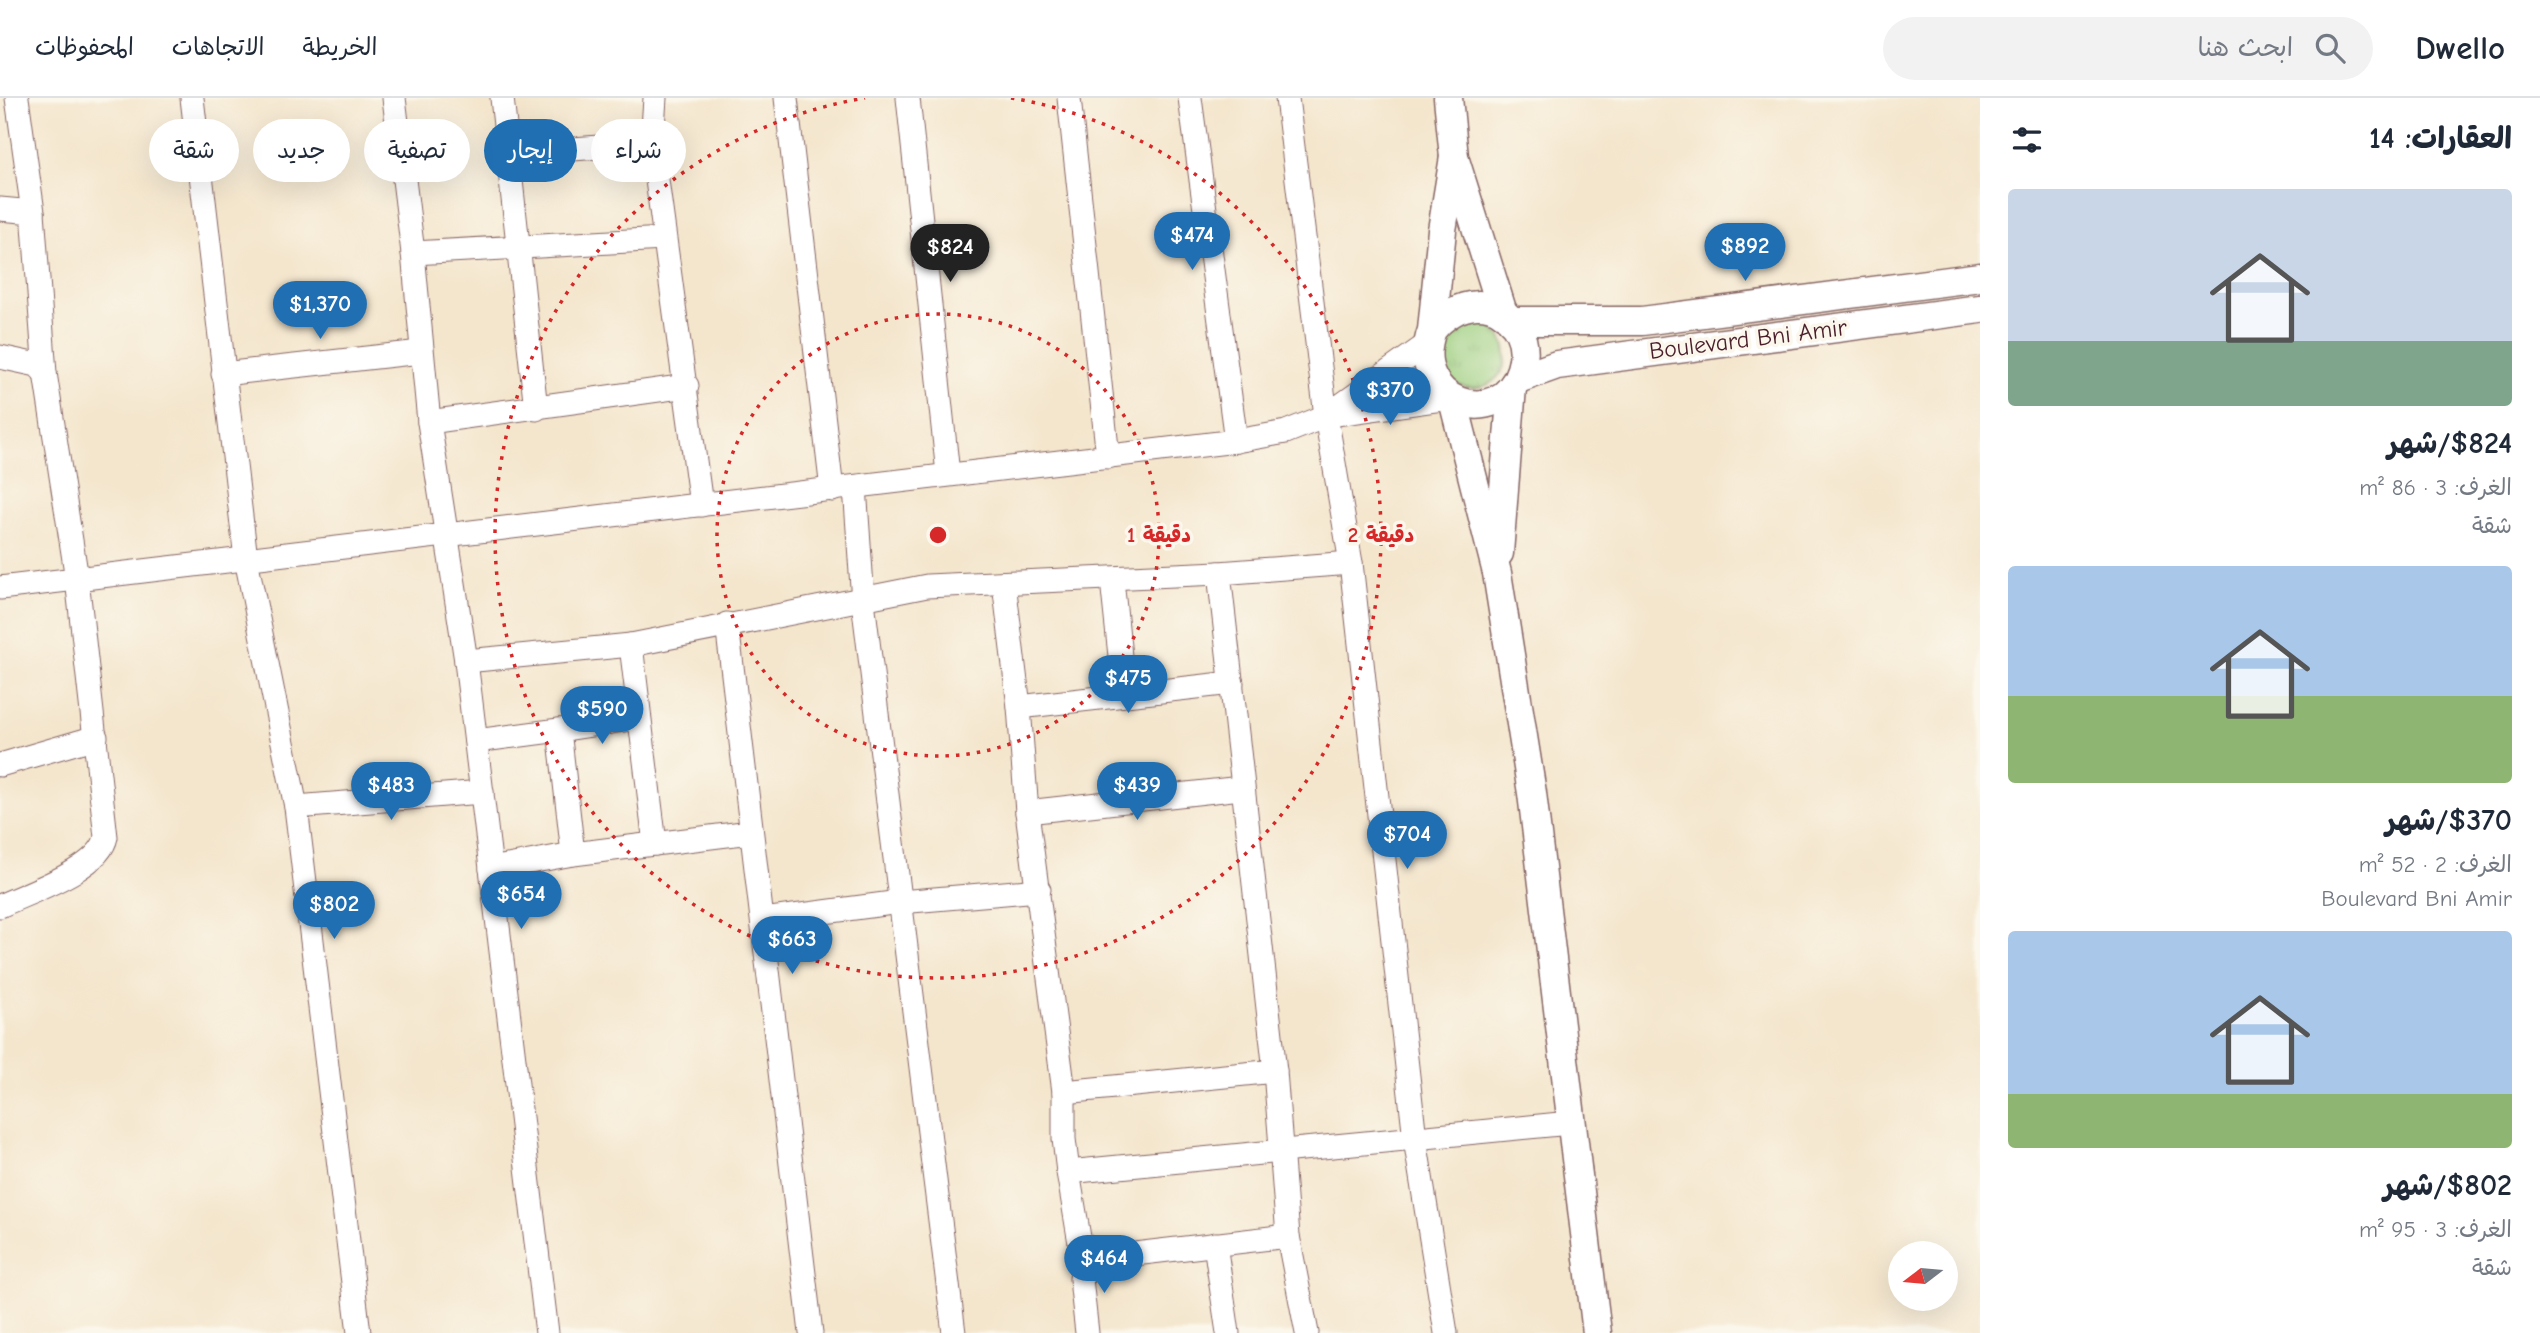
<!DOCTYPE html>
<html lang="ar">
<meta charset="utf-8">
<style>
body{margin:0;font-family:"Comic Neue","Playpen Sans Arabic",sans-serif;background:#f2f2f3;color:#1f2937;direction:rtl;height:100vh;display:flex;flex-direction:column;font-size:26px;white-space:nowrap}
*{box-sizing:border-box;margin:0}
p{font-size:23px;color:#747a83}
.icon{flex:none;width:38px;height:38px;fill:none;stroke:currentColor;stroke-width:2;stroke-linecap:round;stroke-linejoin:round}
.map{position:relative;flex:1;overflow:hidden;direction:ltr}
.sheet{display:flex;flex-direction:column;background:#fff;width:560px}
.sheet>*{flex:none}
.top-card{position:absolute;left:21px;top:21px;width:665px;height:63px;direction:rtl;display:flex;gap:14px}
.needle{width:46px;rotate:254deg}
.buttons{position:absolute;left:1888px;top:1143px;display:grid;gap:14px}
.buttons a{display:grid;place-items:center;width:70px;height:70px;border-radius:50%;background:#fff;box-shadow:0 7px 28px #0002;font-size:35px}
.price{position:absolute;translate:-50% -60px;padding:0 16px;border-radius:24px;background:#1f6fb2;color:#fff;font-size:23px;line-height:46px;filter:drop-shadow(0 2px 4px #0008)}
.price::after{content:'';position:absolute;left:50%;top:42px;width:21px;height:16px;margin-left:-10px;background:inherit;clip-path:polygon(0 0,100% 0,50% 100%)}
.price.selected{background:#222;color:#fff}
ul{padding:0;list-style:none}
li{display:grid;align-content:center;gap:14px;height:371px;padding:0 28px}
li span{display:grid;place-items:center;height:217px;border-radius:7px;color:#555}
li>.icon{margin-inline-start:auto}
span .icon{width:126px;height:126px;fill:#fffc;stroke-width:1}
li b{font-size:30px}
h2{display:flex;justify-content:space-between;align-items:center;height:84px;padding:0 28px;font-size:30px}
.pill{padding:0 24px;border-radius:32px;background:#fff;box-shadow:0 7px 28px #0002;font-size:24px;line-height:63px}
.pill.selected{background:#1f6fb2;color:#fff}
header{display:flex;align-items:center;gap:42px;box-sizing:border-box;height:98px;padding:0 35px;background:#fff;border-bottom:2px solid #e0e1e3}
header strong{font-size:33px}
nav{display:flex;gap:38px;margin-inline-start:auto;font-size:24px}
.search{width:490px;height:63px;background:#f2f2f3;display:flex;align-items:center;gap:18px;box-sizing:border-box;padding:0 24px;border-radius:38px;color:#747a83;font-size:26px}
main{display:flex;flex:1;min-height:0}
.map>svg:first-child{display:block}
.grass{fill:url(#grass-tufts);stroke:#727654;stroke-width:2}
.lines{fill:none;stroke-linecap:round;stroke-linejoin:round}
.minor-casing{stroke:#866564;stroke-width:25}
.major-casing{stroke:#866564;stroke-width:31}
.minor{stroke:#fff;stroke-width:23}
.major{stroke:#fff;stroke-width:28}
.ring{fill:none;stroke:#d62828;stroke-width:3.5;stroke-dasharray:3.5 7}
.labels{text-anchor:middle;stroke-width:7;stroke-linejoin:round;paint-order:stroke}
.street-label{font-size:24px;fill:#4a1f2b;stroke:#fbf7ec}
.centre{fill:#d62828;stroke:#fbf7ec;stroke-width:3.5}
.ring-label{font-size:21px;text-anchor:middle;font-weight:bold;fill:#d62828;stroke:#fbf7ec;stroke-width:7;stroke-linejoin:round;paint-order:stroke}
</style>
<header>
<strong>Dwello</strong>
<div class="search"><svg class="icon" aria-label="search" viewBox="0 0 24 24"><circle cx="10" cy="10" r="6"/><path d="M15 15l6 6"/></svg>ابحث هنا</div>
<nav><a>الخريطة</a><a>الاتجاهات</a><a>المحفوظات</a></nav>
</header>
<main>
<section class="sheet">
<h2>العقارات: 14<svg class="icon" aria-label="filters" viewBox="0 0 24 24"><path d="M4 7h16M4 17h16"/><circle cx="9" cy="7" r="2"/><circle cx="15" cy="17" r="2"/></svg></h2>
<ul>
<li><span style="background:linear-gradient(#c9d6e8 70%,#7fa58c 0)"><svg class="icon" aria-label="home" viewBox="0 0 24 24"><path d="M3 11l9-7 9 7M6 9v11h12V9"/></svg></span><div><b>$824/شهر</b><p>الغرف: 3 · 86 m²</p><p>شقة</p></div></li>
<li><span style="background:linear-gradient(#a9c7e8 60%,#8fb573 0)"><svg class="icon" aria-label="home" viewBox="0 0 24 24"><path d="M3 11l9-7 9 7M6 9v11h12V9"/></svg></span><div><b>$370/شهر</b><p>الغرف: 2 · 52 m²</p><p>Boulevard Bni Amir</p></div></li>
<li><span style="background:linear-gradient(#a9c7e8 75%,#8fb573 0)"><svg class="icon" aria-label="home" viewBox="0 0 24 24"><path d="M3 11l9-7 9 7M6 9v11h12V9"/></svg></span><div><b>$802/شهر</b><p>الغرف: 3 · 95 m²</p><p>شقة</p></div></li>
</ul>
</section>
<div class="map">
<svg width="1980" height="1235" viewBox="0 0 1980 1235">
<defs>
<pattern id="grass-tufts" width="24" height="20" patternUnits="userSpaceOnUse" patternTransform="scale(1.75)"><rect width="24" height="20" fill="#9ace7e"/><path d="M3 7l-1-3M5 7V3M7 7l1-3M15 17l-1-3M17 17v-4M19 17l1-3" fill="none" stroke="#86b06d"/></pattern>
</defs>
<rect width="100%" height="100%" fill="#fbf7ec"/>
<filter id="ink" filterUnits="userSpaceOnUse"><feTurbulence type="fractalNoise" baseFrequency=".0143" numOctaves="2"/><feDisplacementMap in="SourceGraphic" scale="14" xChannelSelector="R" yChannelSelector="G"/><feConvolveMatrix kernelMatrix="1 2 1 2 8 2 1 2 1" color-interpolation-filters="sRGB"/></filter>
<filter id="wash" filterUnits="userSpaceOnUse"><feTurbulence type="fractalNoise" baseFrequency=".00686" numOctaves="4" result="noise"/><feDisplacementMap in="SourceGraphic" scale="28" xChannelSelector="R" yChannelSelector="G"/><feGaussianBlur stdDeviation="1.57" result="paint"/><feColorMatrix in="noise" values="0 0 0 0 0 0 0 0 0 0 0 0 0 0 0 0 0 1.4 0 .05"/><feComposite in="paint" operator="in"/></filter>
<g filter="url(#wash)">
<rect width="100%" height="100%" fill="#f4e6cd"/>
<circle class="grass" cx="1473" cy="257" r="33"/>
</g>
<g filter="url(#ink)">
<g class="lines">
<defs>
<g id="minor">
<path d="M192,0L246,461L296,709L359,1235"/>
<path d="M394,0L413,155L429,324L466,563L547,1235"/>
<path d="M502,0L536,311"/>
<path d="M655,0L652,45L701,407"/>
<path d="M786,0L832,392"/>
<path d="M908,0L948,376"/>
<path d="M1069,0L1108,359"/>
<path d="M1190,0L1236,343"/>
<path d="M1287,0L1326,318L1351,465L1415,1041L1446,1235"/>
<path d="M507,56L652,45"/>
<path d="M0,111L33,114"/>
<path d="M413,155L664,141"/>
<path d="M0,259L37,267L45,275"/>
<path d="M223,276L421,254"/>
<path d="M1336,316L1449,300"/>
<path d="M429,324L687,288"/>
<path d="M855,389L863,503L954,1235"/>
<path d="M1112,482L1124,596"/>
<path d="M1004,485L1019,609L1027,714L1064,994V1041L1068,1074L1570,1025"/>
<path d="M0,490L1236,343L1286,334L1326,318L1426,247"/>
<path d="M727,526L811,1235"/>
<path d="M631,547L655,746"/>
<path d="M466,563L631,547L927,488L1219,475"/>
<path d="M1019,609L1232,585"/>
<path d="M559,632L638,620"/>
<path d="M476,643L559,632L573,756L751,734"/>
<path d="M0,667L96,639"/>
<path d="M296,709L482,694"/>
<path d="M1027,714L1241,690"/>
<path d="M491,771L573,756"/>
<path d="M0,808C29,794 100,771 106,739L77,481L45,275L33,114L17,0"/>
<path d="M763,822L900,804L1039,792"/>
<path d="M1064,994L1275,973"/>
<path d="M1068,1074L1081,1151L1092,1161L1288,1138"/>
<path d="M1215,1146L1228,1235"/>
<path d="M1085,1156L1081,1181L1087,1235"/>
<path d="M1307,1235L1288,1138L1275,973L1219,475L1351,465"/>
</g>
<g id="major">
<path d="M1448,0L1454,59L1503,215"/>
<path d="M1511,223H1642L1980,179"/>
<path d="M1432,232C1455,202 1499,195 1519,234C1525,246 1525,258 1521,271C1501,336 1406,305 1432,232L1442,132L1454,59"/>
<path d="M1518,281L1557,267L1980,211"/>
<path d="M1453,302L1497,475L1532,695L1597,1235"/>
<path d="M1499,455L1512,289"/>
</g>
</defs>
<use href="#minor" class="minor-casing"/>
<use href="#major" class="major-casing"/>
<use href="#minor" class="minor"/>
<use href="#major" class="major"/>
</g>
</g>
<g class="ring">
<circle cx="938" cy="437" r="221"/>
<path d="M1011 0A443 443 0 1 1 865 0"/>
</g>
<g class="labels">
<g class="street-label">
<text transform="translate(1748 241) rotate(-7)" y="8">Boulevard Bni Amir</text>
</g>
</g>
<circle cx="938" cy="437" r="10" class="centre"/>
<g class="ring-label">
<text x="1159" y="444">1 دقيقة</text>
<text x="1381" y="444">2 دقيقة</text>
</g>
</svg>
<div class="buttons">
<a><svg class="needle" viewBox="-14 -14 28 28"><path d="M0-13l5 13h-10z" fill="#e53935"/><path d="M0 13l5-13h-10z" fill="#747a83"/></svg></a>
</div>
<b class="price" style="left:1192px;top:174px">$474</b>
<b class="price" style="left:1745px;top:185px">$892</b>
<b class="price selected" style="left:950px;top:186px">$824</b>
<b class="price" style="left:320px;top:243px">$1,370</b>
<b class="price" style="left:1390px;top:329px">$370</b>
<b class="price" style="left:1128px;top:617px">$475</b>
<b class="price" style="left:602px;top:648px">$590</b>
<b class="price" style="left:391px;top:724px">$483</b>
<b class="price" style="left:1137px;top:724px">$439</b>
<b class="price" style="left:1407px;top:773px">$704</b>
<b class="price" style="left:521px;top:833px">$654</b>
<b class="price" style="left:334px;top:843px">$802</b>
<b class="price" style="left:792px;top:878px">$663</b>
<b class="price" style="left:1104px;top:1197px">$464</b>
<div class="top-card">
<a class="pill">شراء</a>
<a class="pill selected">إيجار</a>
<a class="pill">تصفية</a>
<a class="pill">جديد</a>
<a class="pill">شقة</a>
</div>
</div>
</main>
